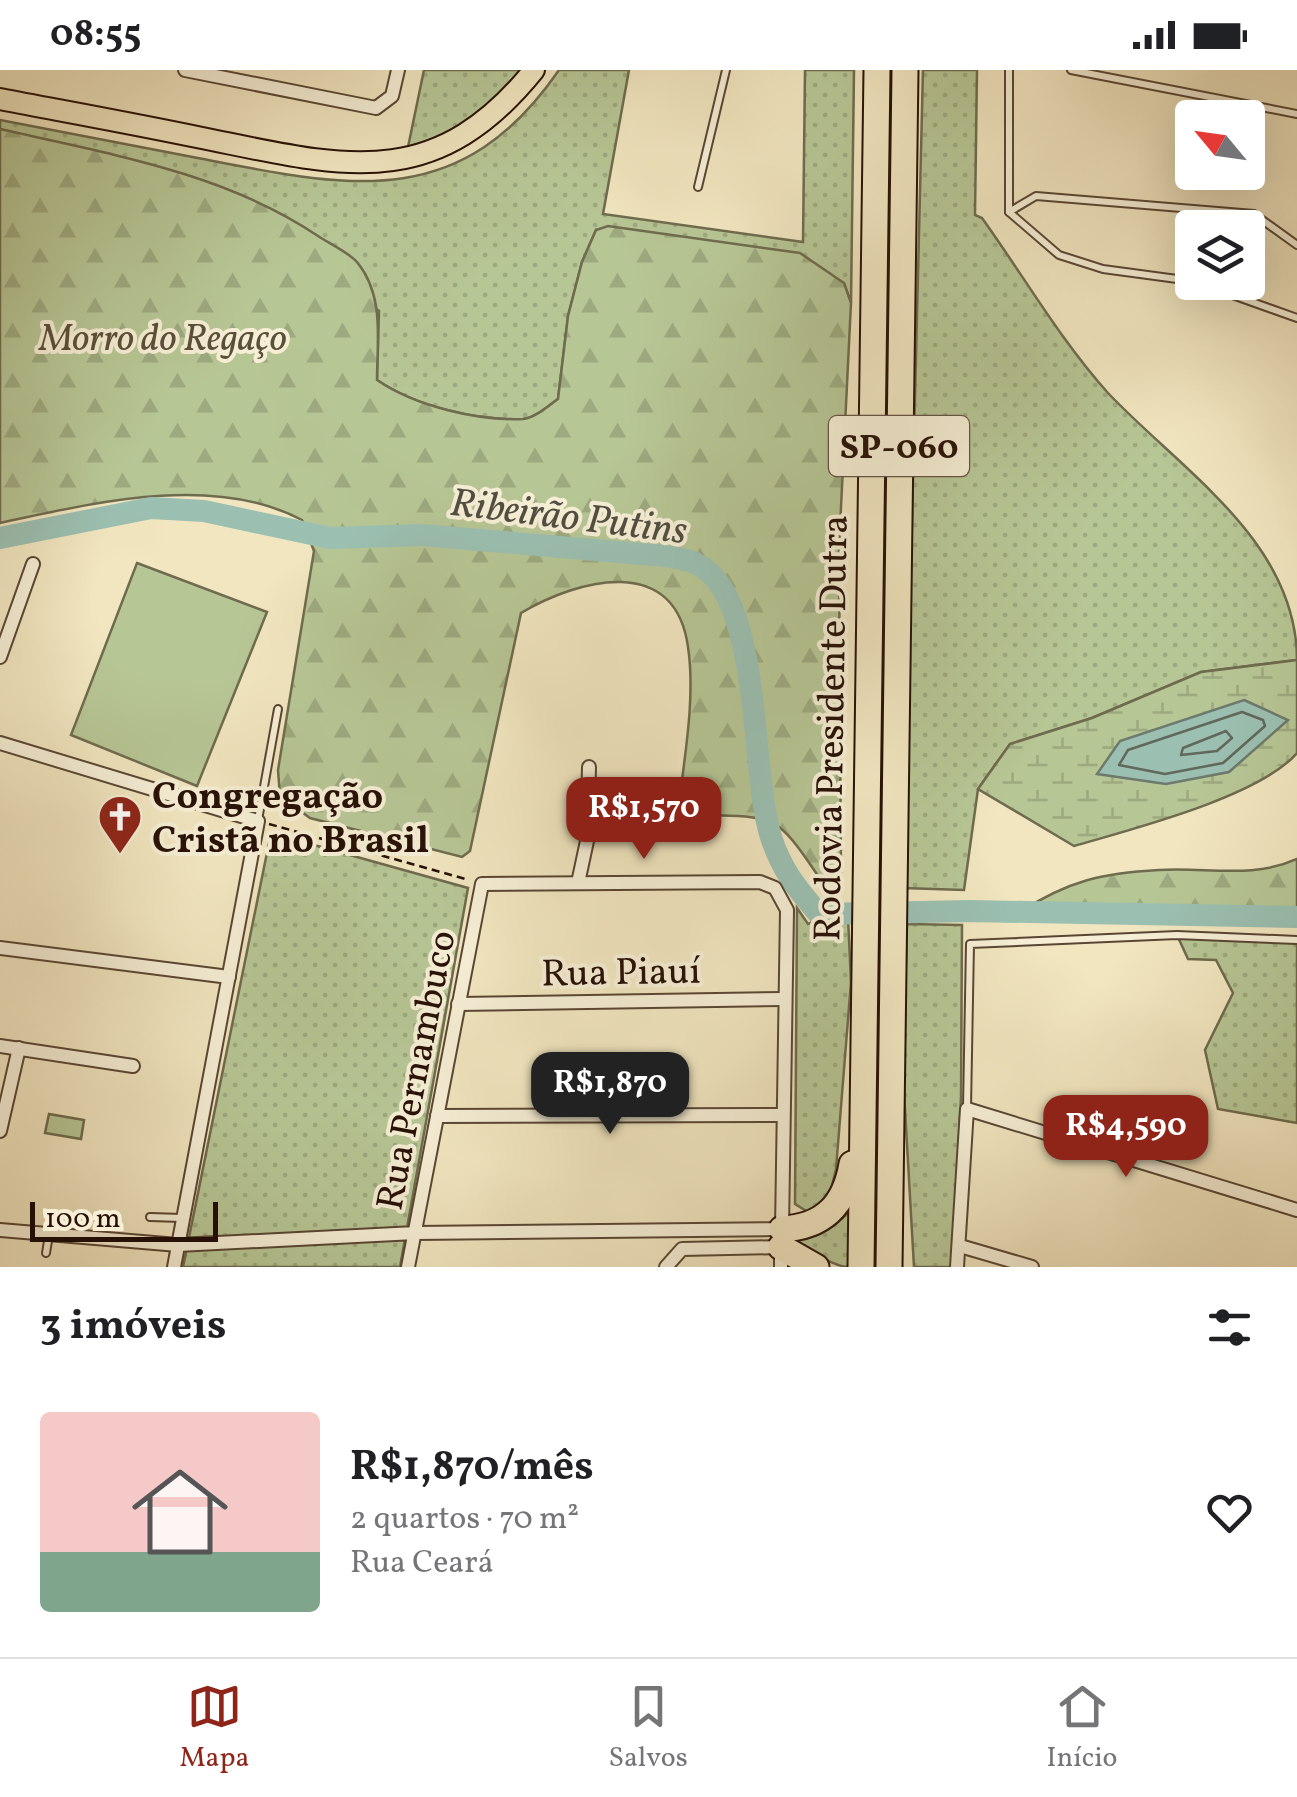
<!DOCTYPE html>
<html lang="pt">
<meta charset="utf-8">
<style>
body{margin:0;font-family:Vollkorn,serif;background:#f6f6f6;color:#202124;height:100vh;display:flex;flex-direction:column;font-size:38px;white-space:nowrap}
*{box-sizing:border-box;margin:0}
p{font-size:32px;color:#757577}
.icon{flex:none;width:55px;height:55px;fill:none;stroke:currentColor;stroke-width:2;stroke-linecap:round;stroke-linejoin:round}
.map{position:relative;height:1197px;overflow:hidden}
.drawer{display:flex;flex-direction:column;background:#fff;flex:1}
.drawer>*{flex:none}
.needle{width:65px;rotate:299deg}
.tools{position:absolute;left:1175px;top:30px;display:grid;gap:20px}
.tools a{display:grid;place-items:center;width:90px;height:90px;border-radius:10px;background:#fff;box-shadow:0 10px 40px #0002;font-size:50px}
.scale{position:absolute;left:30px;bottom:25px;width:188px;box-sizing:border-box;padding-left:10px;border:5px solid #271006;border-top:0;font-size:28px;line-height:35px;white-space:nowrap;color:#271006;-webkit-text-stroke:8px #f6efd6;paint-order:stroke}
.price{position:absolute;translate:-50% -85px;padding:0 22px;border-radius:20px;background:#8f2418;color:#fff;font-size:32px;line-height:65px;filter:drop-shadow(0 2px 5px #0008)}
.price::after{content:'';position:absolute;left:50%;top:60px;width:30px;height:22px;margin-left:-15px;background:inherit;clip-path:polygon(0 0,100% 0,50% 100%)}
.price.current{background:#222;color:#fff}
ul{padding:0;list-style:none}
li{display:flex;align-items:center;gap:30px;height:250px;padding:0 40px}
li+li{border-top:2px solid #e0e0e0}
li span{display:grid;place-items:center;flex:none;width:280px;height:200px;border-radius:10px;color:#555}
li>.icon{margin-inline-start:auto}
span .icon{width:120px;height:120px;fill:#fffc;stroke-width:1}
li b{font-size:42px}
h2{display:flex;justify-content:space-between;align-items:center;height:120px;padding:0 40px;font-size:42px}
.status{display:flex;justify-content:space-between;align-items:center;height:70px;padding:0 50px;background:#fff;direction:ltr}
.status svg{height:28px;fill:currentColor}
.tab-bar{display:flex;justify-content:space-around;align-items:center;height:140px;border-top:2px solid #e0e0e0;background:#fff;font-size:28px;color:#757577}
.tab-bar a{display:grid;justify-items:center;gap:5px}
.tab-bar .current{color:#8f2418}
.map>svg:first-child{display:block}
.grass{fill:url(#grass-dots);stroke:#6f6b4e;stroke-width:2.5}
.forest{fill:url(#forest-firs);stroke:#6f6b4e;stroke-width:2.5}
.wetland{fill:url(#wetland-marsh);stroke:#6f6b4e;stroke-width:2.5}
.green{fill:#b7c695;stroke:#6f6b4e;stroke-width:2.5}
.water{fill:#9bc0b2;stroke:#6d7a6d;stroke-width:2.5}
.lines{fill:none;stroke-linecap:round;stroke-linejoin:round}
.shore{stroke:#61685c;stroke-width:2.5}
.river{stroke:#9bc0b2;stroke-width:22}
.lane-casing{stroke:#5a4634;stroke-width:10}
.street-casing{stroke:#5a4634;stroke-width:16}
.primary-casing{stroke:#271006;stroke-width:24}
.highway-casing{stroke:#271006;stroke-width:29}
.path{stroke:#271006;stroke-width:2.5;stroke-dasharray:8 5;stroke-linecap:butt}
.lane{stroke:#f6efd6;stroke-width:6}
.street{stroke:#f6efd6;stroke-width:12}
.primary{stroke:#f1e6c0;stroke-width:20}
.highway{stroke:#f1e6c0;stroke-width:25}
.labels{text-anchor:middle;stroke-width:8;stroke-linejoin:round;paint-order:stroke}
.shield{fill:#f6efd6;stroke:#655344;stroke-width:2.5}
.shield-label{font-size:35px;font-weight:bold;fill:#271006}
.park-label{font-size:38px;font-style:italic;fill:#595038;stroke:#f6efd6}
.street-label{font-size:38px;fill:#271006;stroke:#f6efd6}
.poi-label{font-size:38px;font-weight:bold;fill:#271006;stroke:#f6efd6;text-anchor:start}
.water-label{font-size:40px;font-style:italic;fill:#504e42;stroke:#f6efd6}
</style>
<div class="status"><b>08:55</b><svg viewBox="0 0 49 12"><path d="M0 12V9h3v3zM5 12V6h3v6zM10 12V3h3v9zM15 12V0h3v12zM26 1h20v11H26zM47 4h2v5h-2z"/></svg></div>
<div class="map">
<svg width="1297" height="1197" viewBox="0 0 1297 1197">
<defs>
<pattern id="grass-dots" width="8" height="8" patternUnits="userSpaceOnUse" patternTransform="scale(2.5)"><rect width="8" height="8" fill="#b7c695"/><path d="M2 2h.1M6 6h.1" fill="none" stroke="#9da97f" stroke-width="1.8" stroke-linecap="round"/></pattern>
<pattern id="forest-firs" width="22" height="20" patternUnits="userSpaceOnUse" patternTransform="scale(2.5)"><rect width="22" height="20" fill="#b7c695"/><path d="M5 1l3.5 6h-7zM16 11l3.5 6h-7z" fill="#9da97f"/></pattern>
<pattern id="wetland-marsh" width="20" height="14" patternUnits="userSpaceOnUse" patternTransform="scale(2.5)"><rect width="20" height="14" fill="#b7c695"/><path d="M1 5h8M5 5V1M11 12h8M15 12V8" fill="none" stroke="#9da97f"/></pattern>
</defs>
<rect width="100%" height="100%" fill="#f1e6c0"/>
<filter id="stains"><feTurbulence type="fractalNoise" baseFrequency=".002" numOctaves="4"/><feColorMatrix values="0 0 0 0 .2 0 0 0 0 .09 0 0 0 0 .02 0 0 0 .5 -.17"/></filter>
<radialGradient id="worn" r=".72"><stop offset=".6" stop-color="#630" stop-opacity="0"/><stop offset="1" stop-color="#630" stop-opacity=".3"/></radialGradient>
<g class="grass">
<path d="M424,0H527C496,37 454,65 408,77Z"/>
<path d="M559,0H629L603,144L803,172L805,0H854L851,233L844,213L596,160L582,192L568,246L558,329C548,336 535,348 523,349C477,351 415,336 377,310L379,241L166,101L0,59V50C68,63 136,76 203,89C352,118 461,142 559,0Z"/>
<path d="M923,0H977L975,145L982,148C1023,205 1061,271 1108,323C1182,401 1297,472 1297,590L1201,602L1092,648L1010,674L978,719L964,820L903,818Z"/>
<path d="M271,763L468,818L400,1197H183Z"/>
<path d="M797,838L808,854L818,849L848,847L851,912L836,1099L830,1124L808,1142L795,1134Z"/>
<path d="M907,854L962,855L961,1027L952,1197H914L903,1004Z"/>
<path d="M1177,865L1297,870V1053L1218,1039L1205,980L1233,923L1216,890L1188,889Z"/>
<path d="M851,1140L849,1197C831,1197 808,1176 781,1170C812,1169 829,1163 851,1140Z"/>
</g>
<g class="forest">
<path d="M0,59C109,84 225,103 318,166C330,174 348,182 357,192C385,226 377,271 377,310C415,336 477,351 523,349C535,348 548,336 558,329L568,246L582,192L596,160L608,156L800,183L844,213L851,233L839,478L841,810L824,814C811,797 796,770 779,757C753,738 712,753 684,737L680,725C686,679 695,623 688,577C675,483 578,509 521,543L470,781L462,787L310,748L280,726L278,700L314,481L302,450C213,403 93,433 0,453Z"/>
<path d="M1297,789V847L1020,842C1068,811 1102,803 1159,800C1207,797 1253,809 1297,789Z"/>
</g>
<path class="wetland" d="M1297,590V683C1259,727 1132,759 1074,776L978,719L1010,674L1092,648L1201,602Z"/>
<g class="green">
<path d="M137,493L267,542L197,716L71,665Z"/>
<path d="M49,1044L84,1050L81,1069L45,1063Z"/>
</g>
<path class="water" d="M1244,630L1288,650L1229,702L1166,714L1097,704L1120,671Z"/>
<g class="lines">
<g class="shore">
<path d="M1242,642L1263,650L1265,656L1223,693L1165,704L1119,695L1128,680Z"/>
<path d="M1226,661L1232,668L1217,681L1181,685L1183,678Z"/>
</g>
<path class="river" d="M0,468L151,438L204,441L330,468L422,465L665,486C675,488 686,489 695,493C763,522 750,704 771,767C781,799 797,819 819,844L970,841L1297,847"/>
<defs>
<g id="lane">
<path d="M1009,0V142L1059,185L1103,199L1192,211"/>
<path d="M1071,0L1297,44"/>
<path d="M698,117L726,0"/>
<path d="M1009,142L1036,126L1254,144L1297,175"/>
<path d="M1196,212L1297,248"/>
<path d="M258,750L278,639"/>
<path d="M967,1038L970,874L1177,865L1297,870"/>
<path d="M150,1147L182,1148"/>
<path d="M46,1183L49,1165"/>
</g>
<g id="street">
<path d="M185,0L376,38L392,26L398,0"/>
<path d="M0,587L33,494"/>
<path d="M0,673L258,751L174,1197"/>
<path d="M578,813L587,771L589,697"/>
<path d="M0,878L229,907"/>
<path d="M458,934L784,929"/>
<path d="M0,976L133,996"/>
<path d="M437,1046L783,1045"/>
<path d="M0,1061L19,978"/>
<path d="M0,1160L178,1175L415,1163L782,1159L787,840L775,818L760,812L482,814C457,941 433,1069 408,1197"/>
<path d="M960,1176L1032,1197"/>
<path d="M666,1197L682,1179L781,1177V1197"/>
<path d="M957,1197L967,1039L1297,1140"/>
</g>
<path id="primary" d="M0,29C68,42 135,54 202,68C341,96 433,125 534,0"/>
<g id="highway">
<path d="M782,1159C824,1157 845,1135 852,1094"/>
<path d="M781,1177L816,1197"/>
<path d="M861,1197L877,0"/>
<path d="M889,1197L905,0"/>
</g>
</defs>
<use href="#lane" class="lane-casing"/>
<use href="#street" class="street-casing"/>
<use href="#primary" class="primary-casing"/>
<use href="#highway" class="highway-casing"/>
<path class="path" d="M269,754L469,810"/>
<use href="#lane" class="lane"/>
<use href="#street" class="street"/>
<use href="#primary" class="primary"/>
<use href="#highway" class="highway"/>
</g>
<defs>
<symbol id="church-pin" viewBox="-11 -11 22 30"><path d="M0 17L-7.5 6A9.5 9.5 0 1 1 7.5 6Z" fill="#8f2418" stroke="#f6efd6"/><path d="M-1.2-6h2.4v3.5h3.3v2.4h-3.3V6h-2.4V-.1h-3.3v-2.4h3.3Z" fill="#fff"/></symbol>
</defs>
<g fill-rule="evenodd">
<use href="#church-pin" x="95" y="722" width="50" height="68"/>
</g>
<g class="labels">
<rect class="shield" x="829" y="346" width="140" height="60" rx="8"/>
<g class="shield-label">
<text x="899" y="388">SP-060</text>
</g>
<g class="park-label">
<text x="163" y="280">Morro do Regaço</text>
</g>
<g class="street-label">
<text transform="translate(830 658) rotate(-89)" y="13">Rodovia Presidente Dutra</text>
<text transform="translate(621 901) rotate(-1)" y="13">Rua Piauí</text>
<text transform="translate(415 1000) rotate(-79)" y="13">Rua Pernambuco</text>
</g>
<g class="poi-label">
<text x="152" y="738">Congregação<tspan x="152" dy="44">Cristã no Brasil</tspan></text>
</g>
<g class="water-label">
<text transform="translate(569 445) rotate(7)" y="14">Ribeirão Putins</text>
</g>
</g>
<rect width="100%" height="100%" filter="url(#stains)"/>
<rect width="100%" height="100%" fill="url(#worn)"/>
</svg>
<div class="tools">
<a><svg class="needle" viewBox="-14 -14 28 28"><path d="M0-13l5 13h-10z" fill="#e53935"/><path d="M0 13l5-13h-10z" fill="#757577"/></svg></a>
<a><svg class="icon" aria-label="layers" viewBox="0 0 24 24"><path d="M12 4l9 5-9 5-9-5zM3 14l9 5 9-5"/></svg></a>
</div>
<div class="scale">100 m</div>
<b class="price" style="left:644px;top:792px">R$1,570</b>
<b class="price current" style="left:610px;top:1067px">R$1,870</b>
<b class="price" style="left:1126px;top:1110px">R$4,590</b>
</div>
<section class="drawer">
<h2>3 imóveis<svg class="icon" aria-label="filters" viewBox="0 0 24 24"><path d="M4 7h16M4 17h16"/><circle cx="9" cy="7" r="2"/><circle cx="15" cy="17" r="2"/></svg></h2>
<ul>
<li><span style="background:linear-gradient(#f6c9c9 70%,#7fa58c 0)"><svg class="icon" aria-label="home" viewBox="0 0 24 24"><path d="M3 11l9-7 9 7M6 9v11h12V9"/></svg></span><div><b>R$1,870/mês</b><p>2 quartos · 70 m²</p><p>Rua Ceará</p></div><svg class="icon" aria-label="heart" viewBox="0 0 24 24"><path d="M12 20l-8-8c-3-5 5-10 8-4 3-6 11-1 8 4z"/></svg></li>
</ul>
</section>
<nav class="tab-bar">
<a class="current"><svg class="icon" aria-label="map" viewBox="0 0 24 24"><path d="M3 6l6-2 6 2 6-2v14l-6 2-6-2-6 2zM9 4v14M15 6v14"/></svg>Mapa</a>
<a><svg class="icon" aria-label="saved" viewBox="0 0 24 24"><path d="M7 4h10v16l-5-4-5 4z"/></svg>Salvos</a>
<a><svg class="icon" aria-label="home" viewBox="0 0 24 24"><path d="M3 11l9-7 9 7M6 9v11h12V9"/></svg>Início</a>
</nav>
